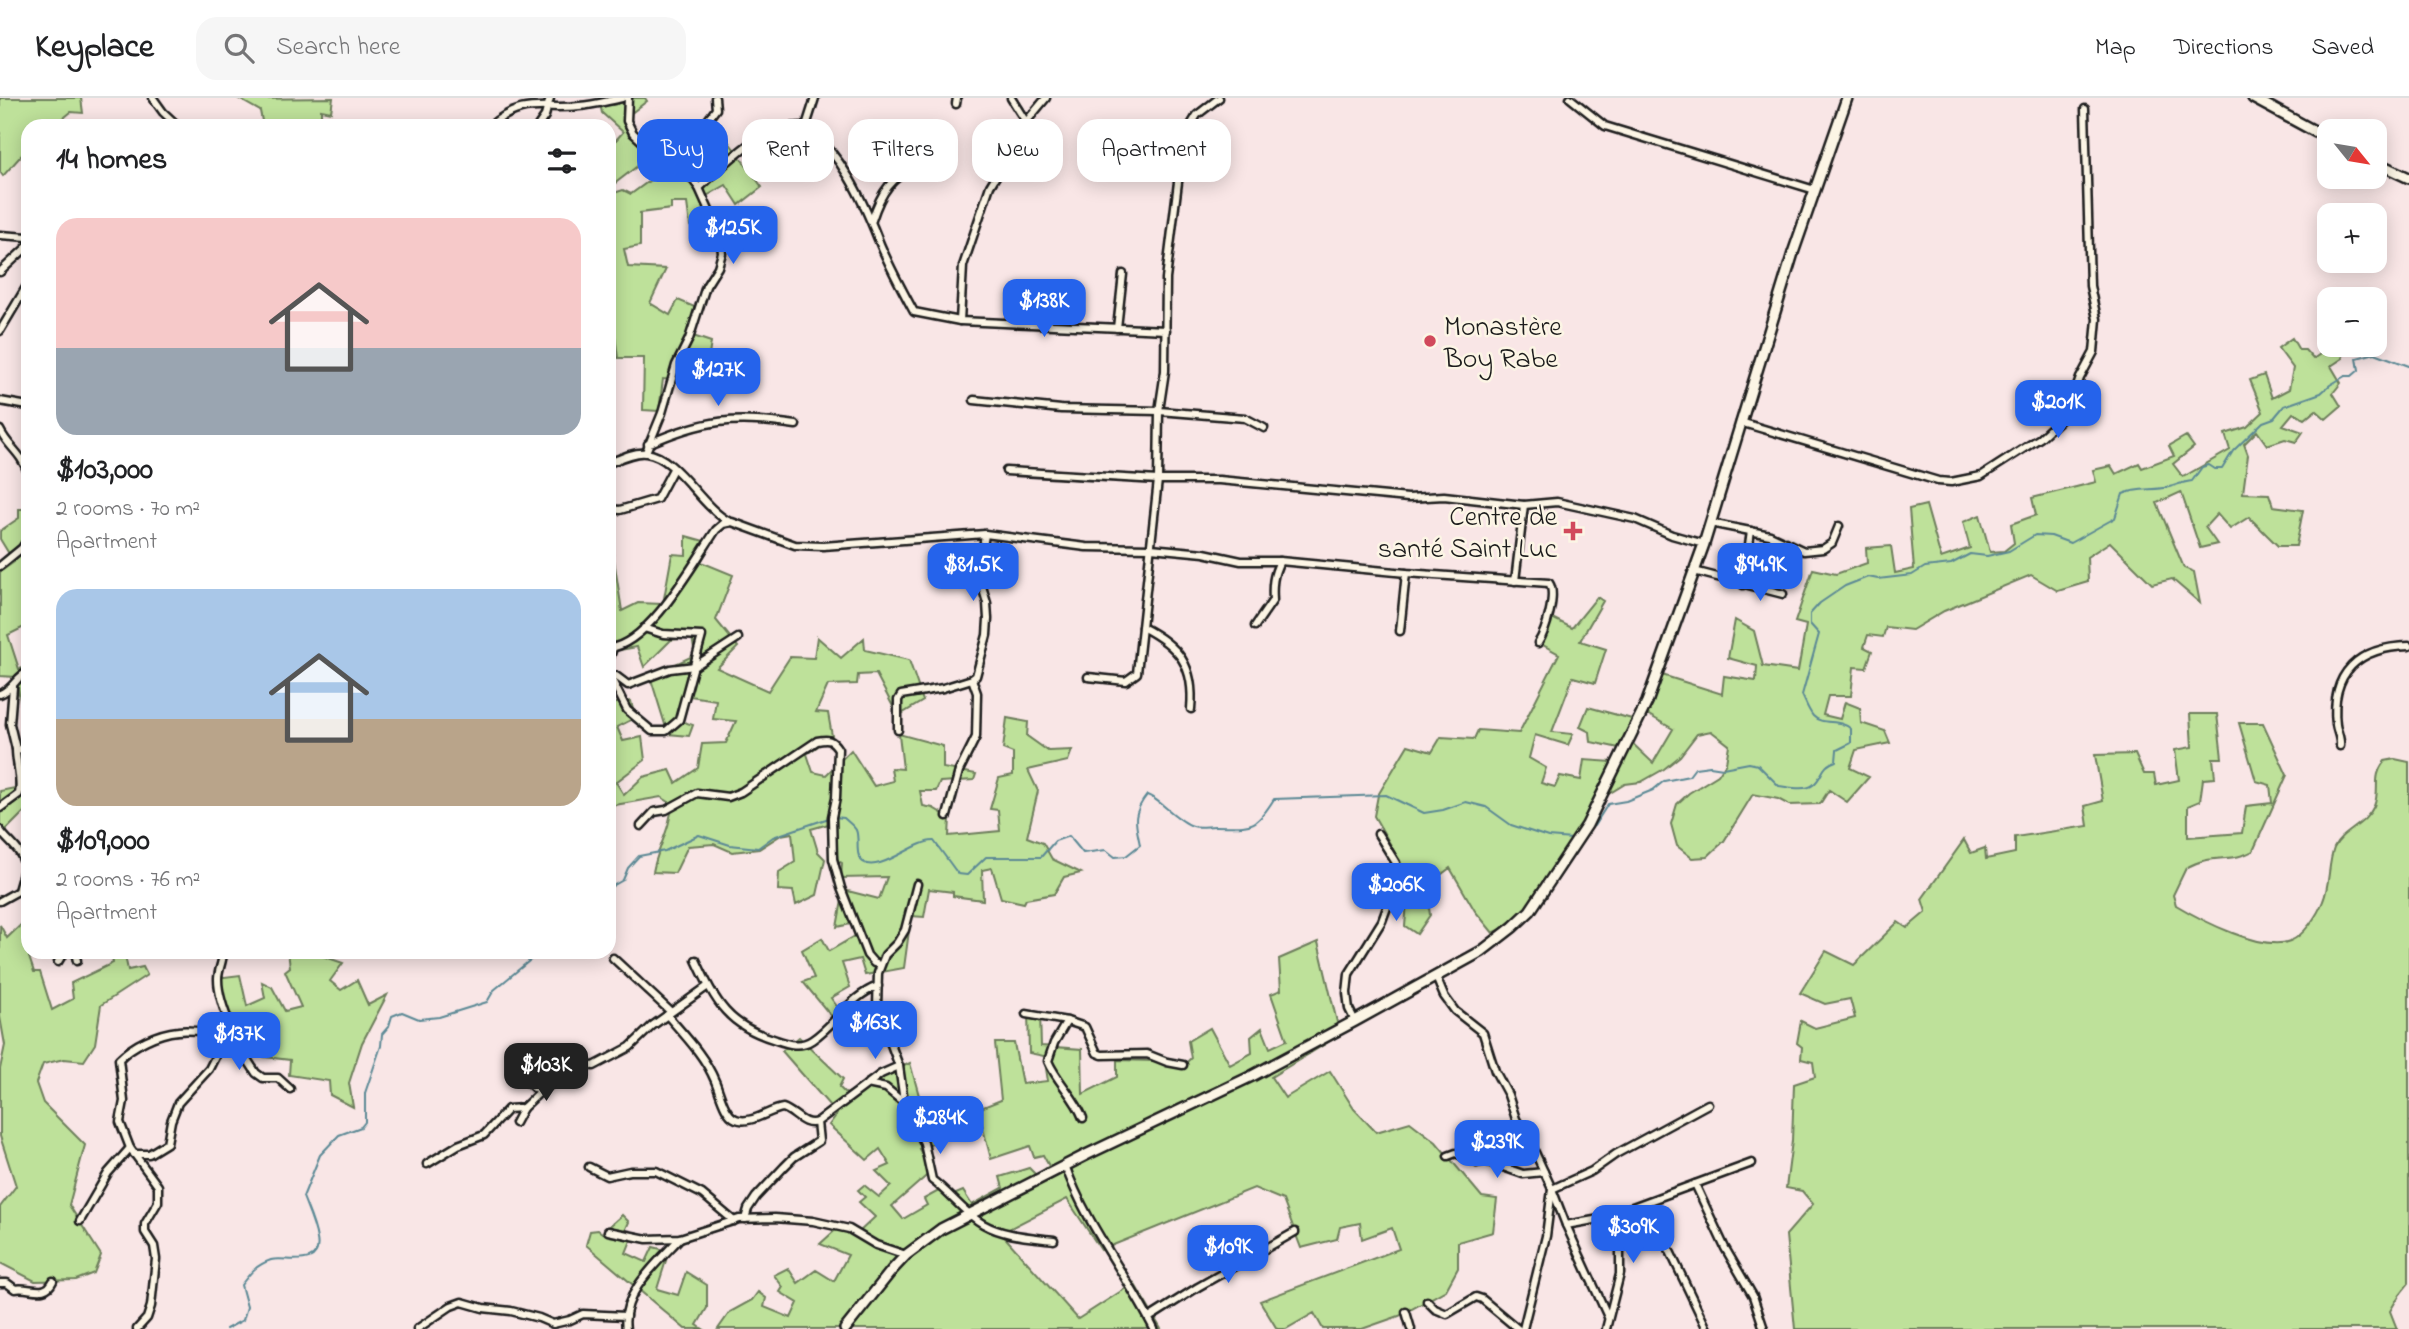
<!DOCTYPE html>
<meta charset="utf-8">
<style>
body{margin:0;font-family:"Indie Flower",sans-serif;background:#f6f6f6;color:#202124;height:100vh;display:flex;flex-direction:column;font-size:26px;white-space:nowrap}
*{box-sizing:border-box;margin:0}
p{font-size:23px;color:#757577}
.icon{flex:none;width:38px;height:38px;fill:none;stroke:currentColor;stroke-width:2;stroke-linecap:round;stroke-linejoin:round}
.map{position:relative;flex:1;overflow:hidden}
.sheet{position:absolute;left:21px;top:21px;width:595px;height:840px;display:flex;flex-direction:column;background:#fff;border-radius:21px;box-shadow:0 4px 18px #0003}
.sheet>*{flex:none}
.hud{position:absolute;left:637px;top:21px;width:665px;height:63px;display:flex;gap:14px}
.needle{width:46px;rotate:120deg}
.tools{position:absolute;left:2317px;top:21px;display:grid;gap:14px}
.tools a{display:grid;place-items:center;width:70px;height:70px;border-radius:14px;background:#fff;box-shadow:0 4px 18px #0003;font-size:35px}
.price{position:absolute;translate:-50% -60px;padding:0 16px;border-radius:14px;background:#2563eb;color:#fff;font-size:23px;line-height:46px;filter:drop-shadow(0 2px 4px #0008)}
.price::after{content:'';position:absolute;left:50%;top:42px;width:21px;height:16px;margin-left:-10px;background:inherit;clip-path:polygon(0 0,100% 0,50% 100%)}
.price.active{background:#222;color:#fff}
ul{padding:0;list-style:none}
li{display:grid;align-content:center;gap:14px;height:371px;padding:0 35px}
li span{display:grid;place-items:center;height:217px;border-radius:21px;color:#555}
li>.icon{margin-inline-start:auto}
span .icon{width:126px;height:126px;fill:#fffc;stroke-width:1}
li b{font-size:30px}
h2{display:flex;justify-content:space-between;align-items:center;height:84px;padding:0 35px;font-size:30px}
.pill{padding:0 24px;border-radius:21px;background:#fff;box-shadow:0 4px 18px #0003;font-size:24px;line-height:63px}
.pill.active{background:#2563eb;color:#fff}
header{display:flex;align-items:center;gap:42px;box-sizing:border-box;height:98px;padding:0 35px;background:#fff;border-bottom:2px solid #e0e0e0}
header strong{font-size:33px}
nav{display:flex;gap:38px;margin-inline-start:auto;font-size:24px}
.search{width:490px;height:63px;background:#f6f6f6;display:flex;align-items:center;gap:18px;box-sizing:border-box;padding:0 24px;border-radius:21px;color:#757577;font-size:26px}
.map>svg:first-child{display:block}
.green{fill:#bee19a;stroke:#6d7e5b;stroke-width:2;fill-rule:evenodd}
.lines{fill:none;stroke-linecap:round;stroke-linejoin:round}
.stream{stroke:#5b8995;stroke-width:2}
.street-casing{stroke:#1c1c1c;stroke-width:11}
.secondary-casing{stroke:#1c1c1c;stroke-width:14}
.street{stroke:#fcf5e5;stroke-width:6}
.secondary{stroke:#fcf5e5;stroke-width:9}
.poi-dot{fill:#d1495b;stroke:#fcf5e5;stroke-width:2.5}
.labels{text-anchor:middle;stroke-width:5;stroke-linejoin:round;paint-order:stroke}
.poi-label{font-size:28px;fill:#1c1c1c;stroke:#fcf5e5;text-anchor:start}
</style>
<header>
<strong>Keyplace</strong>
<div class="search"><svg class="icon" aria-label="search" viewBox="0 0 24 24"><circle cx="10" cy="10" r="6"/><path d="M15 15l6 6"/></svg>Search here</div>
<nav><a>Map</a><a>Directions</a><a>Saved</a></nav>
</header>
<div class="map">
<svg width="2409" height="1231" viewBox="0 0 2409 1231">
<rect width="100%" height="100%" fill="#f9e6e6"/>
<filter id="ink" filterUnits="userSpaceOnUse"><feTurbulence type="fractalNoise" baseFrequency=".0143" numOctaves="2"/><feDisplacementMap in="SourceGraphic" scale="14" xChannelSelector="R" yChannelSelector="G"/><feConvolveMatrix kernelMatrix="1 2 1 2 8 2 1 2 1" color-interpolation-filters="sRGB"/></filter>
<g filter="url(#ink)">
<g class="green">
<path d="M0,0H81L83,15L71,14L54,28H28V50L3,78L0,74Z"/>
<path d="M333,0L331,14L321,12V28H263L260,13L239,1Z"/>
<path d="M599,0H645L647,3L625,20L650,52L664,47L669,60L717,63L723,36L762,89L739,107L726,87L703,100L709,110L701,124L690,128L687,105H671V111L640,115V148L624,151L628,169L666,171L650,205L670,217L678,202L697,210L690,237L711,244L706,278L697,276L695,284L663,281L659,313L643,312L644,260H618L614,230H609L611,168L609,167L611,96L623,92L631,96L653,80L644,63L609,90V50L623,34L602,15Z"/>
<path d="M2292,240L2299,252H2305L2313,261L2333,247H2341L2343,260L2331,268L2341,285L2333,295L2341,308L2326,321L2316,312L2305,321L2293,315L2283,327L2303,334L2296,344L2285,341L2267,347L2257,333L2244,346L2248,357L2243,395L2269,396L2273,408L2303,412L2296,448H2278L2249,419L2230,431L2217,416L2205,429L2217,446L2200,450L2181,394L2157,405L2184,470L2194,474L2200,505L2172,481L2152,486L2110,444L2087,459L2088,484L2058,493L2031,477L1944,513L1912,532L1886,529L1883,539L1868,537L1864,549L1872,553L1866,570L1854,569L1851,598H1828L1823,617L1840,621L1845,604L1860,610L1861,625L1885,633L1890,645L1856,652L1850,670L1869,679L1847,704L1829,692L1820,706L1789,707L1778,701L1753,696L1724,743L1707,759L1692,760L1677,748L1671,726L1677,706L1689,695L1718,677L1726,665L1729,647L1711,633L1697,636L1680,658L1664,671L1641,684L1625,686L1607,697L1576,753L1534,816L1493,835L1475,813L1450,770L1426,788L1430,817L1417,836L1405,828C1411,775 1399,762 1374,718L1378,697L1408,647L1432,654L1441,639L1474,641L1478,632L1519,635L1559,556L1541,546L1550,519L1572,530L1597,499L1603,503L1580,543L1606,551L1595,585L1573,579L1552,634L1573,636L1568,647L1535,637L1529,660L1546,670L1541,685L1555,689L1560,678L1581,682L1584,662L1613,664L1619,650L1591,644L1590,634L1580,629L1588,609L1632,621L1662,577L1722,596L1724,578L1756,583L1757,568L1728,560L1735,522L1754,533L1763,568L1798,573L1806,527L1795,524L1813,471L1836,476L1867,465L1866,450L1891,448L1895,475L1914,471L1909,411L1926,407L1941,460L1970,450L1963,424L1980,417L1990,454L2004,453L2014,445L2011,426L2036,417L2032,400L2096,384L2093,372L2111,368L2116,376L2139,365L2142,370L2174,358L2169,348L2186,338L2194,349L2173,366L2183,379L2230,352L2225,336L2247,329L2263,314L2250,282L2264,277L2272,300L2289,291L2293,270L2278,250ZM1647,616L1673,631L1653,665L1632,645Z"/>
<path d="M19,411H28V531L26,528L8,537L19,571L28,569V597L20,601L16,579L0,578V474L14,464L0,441V433L19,420Z"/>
<path d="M686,438L711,445L701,464L733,477L716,522L738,549L717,570L768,593L790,559L814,560L817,539L841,560L864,540L865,552L909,562L923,603L898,618L876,576L858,577L857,586L828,587L816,614L828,615L832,638L807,656L813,674L826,677L851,652L874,688L893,683L891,670L903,671L899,636L943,648V670L976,676L974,682L940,684L936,693H920L923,708L933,710L950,720L949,738L1000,733L998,712L990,711L999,680L1013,677V655L1003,651L1007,620L1028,624L1027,638L1048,653L1072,652L1068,663L1028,672L1038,693L1027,739L1043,745L1052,761L1081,775L1064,779L1054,796L1026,801L1024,805L1001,800L992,770L982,772L983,802L953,798V794L929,791L924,819L911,818L904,870L865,877L860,861L842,865L850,889L831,900L841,914L831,918L803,884L814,880L802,852L822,840L829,853L855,838L851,826L837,829L844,792L879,801L887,779L841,780L842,765L838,763L832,725L811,731L818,754L825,761L817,797L796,807L793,793L778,792L779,774L795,764L792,735L781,737L759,751L732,754L714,746L688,748L675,775L653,774C658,748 670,733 672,706L661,699L609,708V606L631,603L635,620L617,629L623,643L642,639L645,662L616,684L624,697L643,679L670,672L676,685L698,670L702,646L726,645L736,623L713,621L716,602L690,598L681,623L693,627L689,638L668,636L650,578L695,557L692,539L671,542L644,569L637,549L614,553L609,559V450L612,449L622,513L638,505L663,506L672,456L686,457Z"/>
<path d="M2190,616H2217L2222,660H2213L2215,680L2203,681L2200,703L2188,708V739L2242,735L2246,708L2272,705L2270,687L2256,683L2239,625H2263L2287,677L2253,753C2232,765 2211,755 2186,770L2173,797L2176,807C2201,822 2262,854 2290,843C2304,838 2318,816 2323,803C2330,786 2328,766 2334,750C2342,733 2365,728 2374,708C2381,692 2371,679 2385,663L2395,661L2409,664V1185L2400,1196L2390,1213L2397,1231H1795L1786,1137L1813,1106L1802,1093L1786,1090L1792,1043L1794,986L1815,979L1813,964L1801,961L1802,949L1797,945L1801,923L1815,930L1855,920L1850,901L1825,906L1800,895L1826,853L1854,867L1898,824L1907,830L1926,814L1922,801L1964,742L1971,755L1985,750L1986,761L2015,755V739L2088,728L2085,708L2103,703L2095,657L2135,656L2144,676H2154L2156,687L2179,682L2175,652L2192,649Z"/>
<path d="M28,675V710L6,732L0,730V693L15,690L16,676Z"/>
<path d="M28,820V854H37L29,859L34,874H40L52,912L73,901L71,885L113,865L111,854H140L125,858L128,872L143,869L147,877L101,907L95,946L84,963L64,961L43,966L36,985L43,1005L85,1047L69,1107L101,1157L94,1175L76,1182L35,1183L0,1165V1109L16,1088L0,1038V971L5,947L0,919V827L7,840Z"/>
<path d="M1318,844L1340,937L1271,979L1285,1000L1330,973L1354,1011L1376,1034L1410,1024L1436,1044L1482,1099L1497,1101L1493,1134L1458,1144V1170L1446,1192L1399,1218L1362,1231H1323L1314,1215L1286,1231H1277L1260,1203L1399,1151L1392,1130L1362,1141L1360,1125L1340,1129L1337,1141L1301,1150L1283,1102L1254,1090L1101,1152L1067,1101L1001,1135L1078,1221L1134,1185L1161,1231H718L730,1214L752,1202L758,1194L766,1200L764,1209L791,1220L798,1205L780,1194L783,1189L774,1177L788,1170L798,1185L816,1172L834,1183L848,1157L820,1146L842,1126L857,1136L875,1119L859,1104L865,1099L858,1092L864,1087L879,1099L891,1088L876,1073L890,1067L880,1051L867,1062L829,1027L837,1016L782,953L799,939L843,981L839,989L846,996L910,965L926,1023L962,1016L966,1027L942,1042L919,1051L932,1073L892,1108L903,1121L927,1107L924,1101L944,1090L949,1099L963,1093L972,1107L1003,1090L1000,1079L1029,1070L1036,1077L1049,1068L1043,1057L1034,1059L1030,1048L991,1061L978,1011L1001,1002L995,945H1014L1022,986L1048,983L1044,958L1029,955L1028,914L1040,915L1041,948L1082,951L1083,996L1117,979V962L1155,963L1181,970L1191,960L1188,943L1210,930L1230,967L1252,955L1251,939L1262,930L1270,950L1287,942L1271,896L1281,892L1279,861Z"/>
<path d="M288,854H311L343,865L330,883L341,892L357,882L368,907L387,897L362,945L349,985L353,1009L330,997L329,983L289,977L290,962L248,957L244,937L233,936L216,880L240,877L247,908L265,900L262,884L272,889L285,913L301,909L285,873L290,869Z"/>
<path d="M622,1117L629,1124L624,1135L632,1140L626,1155L646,1164L653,1149L669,1153L657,1191L678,1197L686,1174L707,1187V1210L697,1227L703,1231H685L586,1147L590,1133L598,1132L602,1135Z"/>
</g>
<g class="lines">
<g class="stream">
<path d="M835,719L844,720C847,723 854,728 856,732C860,741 854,757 863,764C878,776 916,742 934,743L958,776L967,777L986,759H1041L1055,743L1069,738L1083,755L1106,752L1115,759L1126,758L1140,747C1136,726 1131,717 1147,697C1160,701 1177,723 1193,728C1199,730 1208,728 1215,728C1251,728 1254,733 1274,701L1386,697L1424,715L1443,712L1466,704L1486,709L1511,727L1548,739L1572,741"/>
<path d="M1591,729L1594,728L1608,706L1626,703L1653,692L1664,683L1689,678L1695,670L1710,668L1723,670L1749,665L1758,667L1779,688C1788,689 1806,693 1813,687C1824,678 1820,668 1836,663L1837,652L1851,645V631C1840,620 1822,628 1813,618C1808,612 1805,603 1802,597L1819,536L1810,526V516L1820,505L1845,488L1868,479L1878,481L1912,477L1925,469L1951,466L1970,456L1987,458L2009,453L2035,437L2051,438L2070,445L2115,420L2123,396C2138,389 2154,393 2169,389C2177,387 2183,384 2192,383L2202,369L2209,367L2215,371H2222L2233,353L2263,324L2274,320L2284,308L2321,295L2330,287L2345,278H2352L2359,272L2357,260L2375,255L2409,268"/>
<path d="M609,790L623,782L628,770L639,758L665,753L699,737L730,747L758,750L773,739L829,720"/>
<path d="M226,1231L243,1222L247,1209L241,1187C250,1175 256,1167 271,1162C284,1158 323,1172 317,1141C315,1127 308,1112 303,1099L320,1057L339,1037L361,1029L365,1024V995L381,948L382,936L389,928L392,918L402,914L419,921L439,919L487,904L494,892L540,854"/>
</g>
<defs>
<g id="street">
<path d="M153,0L163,14L178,28"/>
<path d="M628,0L627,23L633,35L660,60L690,78L699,90L720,137L722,155L718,169L706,188L689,241L676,267L662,315L646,354"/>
<path d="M1011,0L1026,24"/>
<path d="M1570,0L1605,28L1815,92"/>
<path d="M956,6L957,0"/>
<path d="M490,28C523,0 542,12 579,8C594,7 607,3 622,0"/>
<path d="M538,28L545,18L550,0"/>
<path d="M806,28L815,0"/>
<path d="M695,84L696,56L701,31L716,11L715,0"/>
<path d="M699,90C732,60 759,27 806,28C842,58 861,98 878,141C888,166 901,190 914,214L960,223L1166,232"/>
<path d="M872,122C882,91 891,82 917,65"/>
<path d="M0,137L28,139"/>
<path d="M0,174L28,148"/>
<path d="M960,223L963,168L990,88L1017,44L1026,24L1046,0"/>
<path d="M1117,230L1123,176"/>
<path d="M0,233L28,186"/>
<path d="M974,302L1061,311L1159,313L1245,320L1264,330"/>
<path d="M0,303L28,308"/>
<path d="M1740,324L1938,383L1951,384L1981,378L2040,340L2065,317L2071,306L2080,280L2094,254L2097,221L2090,188L2085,11"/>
<path d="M0,332C8,349 21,354 28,375"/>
<path d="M648,346C704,321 736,318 796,327"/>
<path d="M609,365C619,361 635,353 646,355C678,359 700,409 730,424"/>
<path d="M1006,373L1158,382H1219L1408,400L1444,398L1524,407L1557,404L1635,421L1672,437L1704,446"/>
<path d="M609,411L620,412L657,401L673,371"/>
<path d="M1710,425L1770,437L1804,453L1823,451L1832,445L1839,428"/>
<path d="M0,468L22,450L28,441"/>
<path d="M1694,473L1783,496"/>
<path d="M1515,483L1524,407"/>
<path d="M1743,487L1751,433"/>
<path d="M1255,528L1273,502C1272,487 1273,477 1280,463"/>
<path d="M1142,529C1179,548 1195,568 1191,611"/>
<path d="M1400,533L1406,475"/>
<path d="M609,550C649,547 694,464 716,432L723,426L732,424L795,447L823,448L985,436L1086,449L1151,450L1204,455L1241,463H1280L1406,475L1549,485C1557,496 1546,533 1538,545"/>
<path d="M609,562L613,550"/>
<path d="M610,577L616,578L628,587L670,571L695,568L738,540"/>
<path d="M610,578L627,612L652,633H666L679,622L702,538L663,536L644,530"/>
<path d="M1088,579L1126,583L1137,575L1158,382L1159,313L1165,273L1166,181L1179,76L1191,27L1197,17L1219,0"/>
<path d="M13,589L10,626L16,651L28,652"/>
<path d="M0,596C14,591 16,578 28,574"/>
<path d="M898,632V602L901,597L943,590L972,581L976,578L987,537L988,521L987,505L979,478L985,436"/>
<path d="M2340,648C2341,640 2337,634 2336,627C2330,574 2359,549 2409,548"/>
<path d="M0,710L19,696C22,681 16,667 16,651"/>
<path d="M947,718L959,673L976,639L977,595L972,581"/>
<path d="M641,728L654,714L666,712L697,695L728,699L741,694L817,643C828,641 832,641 838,651L836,700L832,719L833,761L841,790L867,857L874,865L880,867"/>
<path d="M0,732C7,744 25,753 24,770C23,777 20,785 18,793"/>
<path d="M0,803L18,793L28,791"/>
<path d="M75,854L77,863"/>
<path d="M223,854C223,864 218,872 218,881C218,908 241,953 256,975L263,980H278L290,991"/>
<path d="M613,860L671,914"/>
<path d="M696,862C716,905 728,928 776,942C788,946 800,950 812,942C836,926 850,898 878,888"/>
<path d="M58,864L64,854"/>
<path d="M1436,879L1444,898L1455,913L1483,935L1495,973L1508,997L1516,1021L1533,1050L1552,1091L1566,1127L1608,1219"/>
<path d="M1026,916L1067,923L1085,929L1097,955L1102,957L1147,956L1167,964L1183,967"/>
<path d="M667,917C685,938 705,958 715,983C720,994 724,1016 736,1021C751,1027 768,1012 783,1010C795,1014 803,1029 817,1024"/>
<path d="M1067,923L1054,945L1048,963C1057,984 1075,999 1083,1020"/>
<path d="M1355,923L1349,911L1347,895L1349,876L1382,823L1392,796L1395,779L1396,765L1378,736"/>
<path d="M514,972L534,990L542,992L581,967L594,968L630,949L652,928L708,888"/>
<path d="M867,986L886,990L904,1005L924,1045L932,1082C950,1095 964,1115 983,1126C1004,1138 1030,1139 1054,1142"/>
<path d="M904,1003L899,968L877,909L878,875L885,857L897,845L905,832L917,786"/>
<path d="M515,1025L523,1010"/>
<path d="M134,1056H149L167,1045L171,1023L178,1005L209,971L216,957L220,930"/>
<path d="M1448,1058L1456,1055L1477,1065L1486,1063L1523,1076L1544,1074"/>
<path d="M427,1066L458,1047L484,1037L508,1011L523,1010L542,992"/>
<path d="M1065,1067C1086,1127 1126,1175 1154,1231"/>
<path d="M589,1069L607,1078L630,1073H656L702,1096L734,1123"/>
<path d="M1695,1086L1725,1150L1753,1198L1764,1231"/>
<path d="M1647,1105L1707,1231"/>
<path d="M745,1121L748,1111L756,1099L784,1069L794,1059L819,1043L817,1024L881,976L899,968"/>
<path d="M80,1123L108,1075L130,1050"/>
<path d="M1566,1127L1600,1121L1752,1065"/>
<path d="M608,1133L647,1141L680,1140L739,1121L775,1120L813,1123L849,1131L876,1147L906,1157"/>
<path d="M0,1185H7L15,1191C30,1188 45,1200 53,1183"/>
<path d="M1427,1203L1435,1211L1447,1216L1476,1199L1482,1201L1518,1231"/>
<path d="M1406,1214L1411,1231"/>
<path d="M1149,1220L1198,1189L1295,1134"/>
<path d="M137,1231L147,1220L151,1208L156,1161L154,1148L145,1134V1126L158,1104V1088L130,1050L120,1024L124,1003L119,961C133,947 157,935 178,933C197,930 215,941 228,920"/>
<path d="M417,1231L451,1208L462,1204L483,1210L511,1213L539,1220L553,1226L570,1222L583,1216L626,1218"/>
<path d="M626,1231C620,1196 659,1163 680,1140"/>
<path d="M1523,1231L1546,1138L1552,1091L1592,1073L1616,1056L1708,1006"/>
<path d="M1606,1231L1620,1176V1138L1635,1109"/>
</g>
<g id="secondary">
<path d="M2253,0L2329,41"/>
<path d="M2375,64L2409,80"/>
<path d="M845,1231L892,1172L906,1157L941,1131L1088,1056L1252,978L1355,923L1482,853L1513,829L1530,813L1587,727L1647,604L1704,446L1793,155L1847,0"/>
</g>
</defs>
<use href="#street" class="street-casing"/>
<use href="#secondary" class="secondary-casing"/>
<use href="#street" class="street"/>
<use href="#secondary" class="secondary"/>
</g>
</g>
<g class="poi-dot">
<circle cx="1430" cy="243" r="7"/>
<path d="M1569.5 422.5h7v7h7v7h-7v7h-7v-7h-7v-7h7z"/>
</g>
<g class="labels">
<g class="poi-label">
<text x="1444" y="237">Monastère<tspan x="1444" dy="32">Boy Rabe</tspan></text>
<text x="1557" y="427" text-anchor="end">Centre de<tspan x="1557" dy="32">santé Saint Luc</tspan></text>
</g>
</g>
</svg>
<div class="tools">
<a><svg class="needle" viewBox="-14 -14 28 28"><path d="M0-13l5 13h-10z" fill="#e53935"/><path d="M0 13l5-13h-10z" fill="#757577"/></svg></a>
<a>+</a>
<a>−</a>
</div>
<b class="price" style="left:733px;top:168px">$125K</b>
<b class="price" style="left:1044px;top:241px">$138K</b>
<b class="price" style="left:718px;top:310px">$127K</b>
<b class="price" style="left:2058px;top:342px">$201K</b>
<b class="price" style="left:973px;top:505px">$81.5K</b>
<b class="price" style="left:1760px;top:505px">$94.9K</b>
<b class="price" style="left:1396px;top:825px">$206K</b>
<b class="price" style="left:875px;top:963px">$163K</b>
<b class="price" style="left:239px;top:974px">$137K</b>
<b class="price active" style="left:546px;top:1005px">$103K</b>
<b class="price" style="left:940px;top:1058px">$284K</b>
<b class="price" style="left:1497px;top:1082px">$239K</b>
<b class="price" style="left:1633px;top:1167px">$309K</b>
<b class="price" style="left:1228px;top:1187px">$109K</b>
<div class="hud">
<a class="pill active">Buy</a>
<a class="pill">Rent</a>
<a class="pill">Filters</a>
<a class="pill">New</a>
<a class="pill">Apartment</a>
</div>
<section class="sheet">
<h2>14 homes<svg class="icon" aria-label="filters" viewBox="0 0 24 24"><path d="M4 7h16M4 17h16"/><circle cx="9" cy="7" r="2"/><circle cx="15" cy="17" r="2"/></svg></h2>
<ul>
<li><span style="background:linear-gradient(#f6c9c9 60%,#9aa5b1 0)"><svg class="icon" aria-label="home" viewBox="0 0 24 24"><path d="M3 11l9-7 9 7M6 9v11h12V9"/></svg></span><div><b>$103,000</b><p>2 rooms · 70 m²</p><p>Apartment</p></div></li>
<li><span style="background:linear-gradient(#a9c7e8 60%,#b9a48a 0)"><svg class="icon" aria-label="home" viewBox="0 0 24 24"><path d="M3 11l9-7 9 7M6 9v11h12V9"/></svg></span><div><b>$109,000</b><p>2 rooms · 76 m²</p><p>Apartment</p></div></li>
</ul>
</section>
</div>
